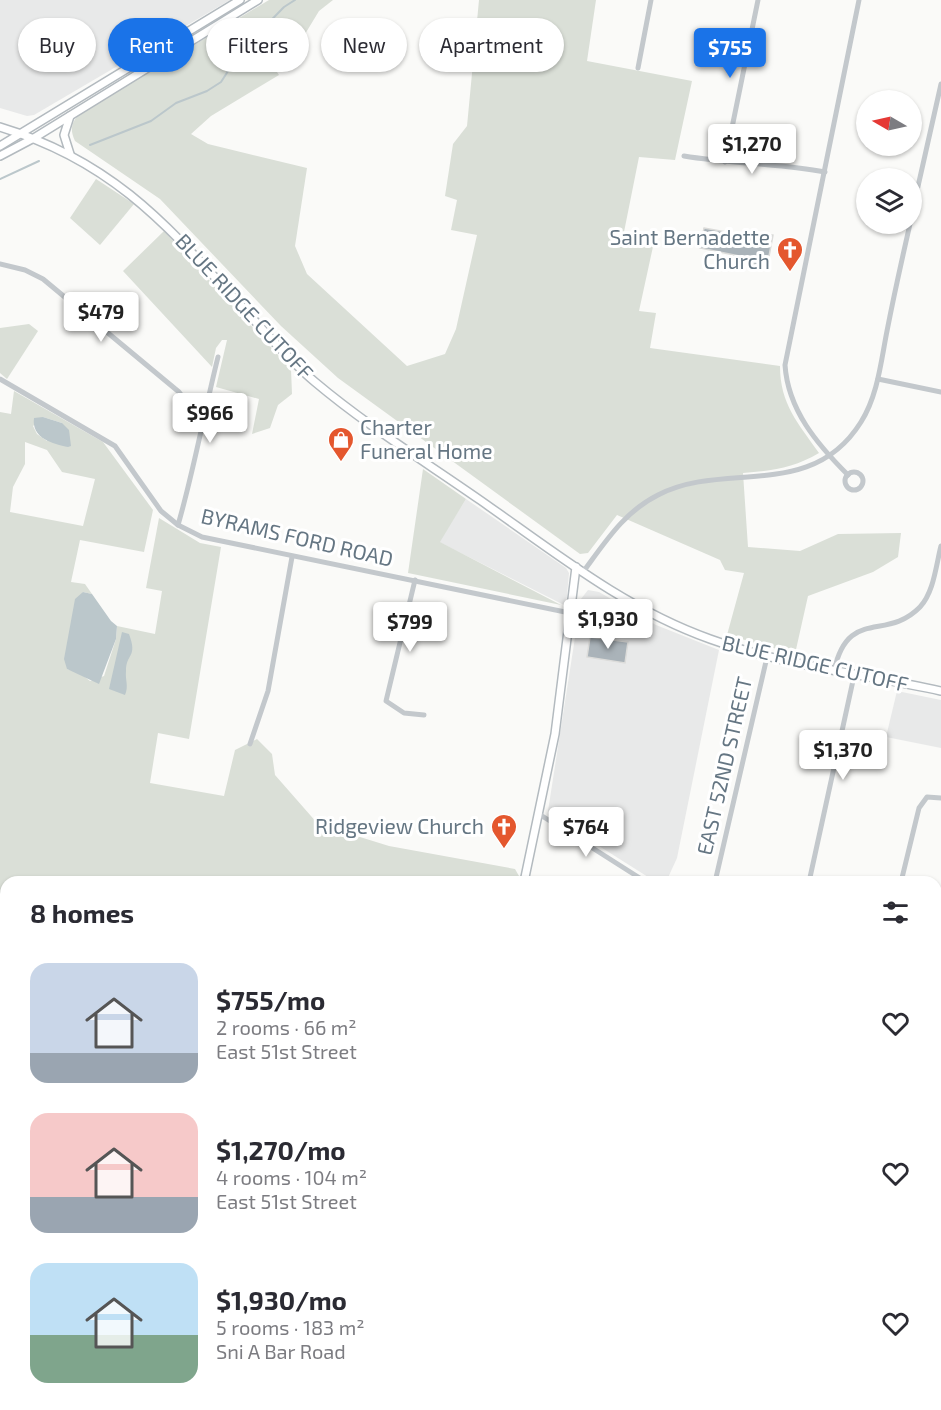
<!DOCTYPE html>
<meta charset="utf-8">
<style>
body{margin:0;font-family:"Exo 2",sans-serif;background:#f2f2f3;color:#2b2b33;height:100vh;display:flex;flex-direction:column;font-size:22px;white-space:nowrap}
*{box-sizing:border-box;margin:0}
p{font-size:20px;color:#7c7c81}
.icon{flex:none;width:33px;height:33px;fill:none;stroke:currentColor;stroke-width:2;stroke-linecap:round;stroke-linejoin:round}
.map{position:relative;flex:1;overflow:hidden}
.side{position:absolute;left:0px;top:876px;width:942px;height:534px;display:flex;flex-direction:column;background:#fff;border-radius:18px 18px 0 0;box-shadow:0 2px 4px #0004}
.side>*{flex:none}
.guide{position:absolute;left:18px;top:18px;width:600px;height:54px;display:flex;gap:12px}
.needle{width:39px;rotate:279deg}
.fabs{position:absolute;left:856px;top:90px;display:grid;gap:12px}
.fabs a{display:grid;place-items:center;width:66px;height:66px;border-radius:50%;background:#fff;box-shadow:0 2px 4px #0004;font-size:30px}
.price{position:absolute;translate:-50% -51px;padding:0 14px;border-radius:6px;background:#fff;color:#222;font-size:20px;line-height:39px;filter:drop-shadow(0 2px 3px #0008)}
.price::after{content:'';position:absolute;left:50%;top:36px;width:18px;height:14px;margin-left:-9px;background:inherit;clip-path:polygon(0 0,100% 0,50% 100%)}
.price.selected{background:#1a73e8;color:#fff}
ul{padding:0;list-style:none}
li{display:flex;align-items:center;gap:18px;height:150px;padding:0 30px}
li span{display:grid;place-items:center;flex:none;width:168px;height:120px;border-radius:18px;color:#555}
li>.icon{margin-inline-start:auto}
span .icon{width:72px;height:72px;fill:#fffc;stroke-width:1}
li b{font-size:26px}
h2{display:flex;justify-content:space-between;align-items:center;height:72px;padding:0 30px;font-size:26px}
.tag{padding:0 21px;border-radius:27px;background:#fff;box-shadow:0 2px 4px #0004;font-size:21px;line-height:54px}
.tag.selected{background:#1a73e8;color:#fff}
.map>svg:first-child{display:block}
.built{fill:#e8e9e9}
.green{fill:#dadfd7;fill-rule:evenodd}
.water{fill:#bbc7cb}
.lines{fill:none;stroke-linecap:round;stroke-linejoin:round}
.stream{stroke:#bbc7cb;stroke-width:2}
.building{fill:#aab3b9;stroke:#dcdcda;stroke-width:1.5}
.secondary-casing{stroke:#b3babf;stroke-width:10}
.minor{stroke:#c3c8cc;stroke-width:5}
.tertiary{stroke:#c3c8cc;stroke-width:6}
.secondary{stroke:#fff;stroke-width:7}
.labels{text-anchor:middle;stroke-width:6;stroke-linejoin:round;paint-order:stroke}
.poi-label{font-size:21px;fill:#657683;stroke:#fff;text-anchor:end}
.street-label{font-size:21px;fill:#657683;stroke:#fff}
</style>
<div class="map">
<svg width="941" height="1410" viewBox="0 0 941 1410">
<rect width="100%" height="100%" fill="#fafaf8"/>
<g class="built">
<path d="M0,0H230L34,115L27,116L0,108Z"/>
<path d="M466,499L566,568L569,573L566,606L439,542Z"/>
<path d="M588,590L599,592L656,625L719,650L677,858L666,882H656L561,822L548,811L581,599Z"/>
<path d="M897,691L941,700V748L886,737Z"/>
</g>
<g class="green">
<path d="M269,0H333L319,11L299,44L284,47L273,66L279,75L211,116L191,134L208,144L307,168L295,246L307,274L407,366L445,354L456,329L477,235L451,230L457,200L445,196L453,144L467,126L479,0H596L587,61L692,81L675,160L639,157L623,237L654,242L639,311L656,313L650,348L780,366C780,404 798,423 819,453C794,468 771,471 743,473L748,547L800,551L838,534L901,533L898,557L873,572L808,596L795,654L727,635L744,573L725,570L720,560L617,515L588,553L580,554L338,378L281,326L160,199L75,141C70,130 71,124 78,115Z"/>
<path d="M96,179L134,204L100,245L70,218Z"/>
<path d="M164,231L291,369L292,394L278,405L270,428L252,434L259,399L216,387L227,340H222L216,348L212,367L123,271Z"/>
<path d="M29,324L38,331L7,379L0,373V328Z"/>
<path d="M14,391L103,442L153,510L144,552L80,540L71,582L85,584L92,594L83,592L67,669L80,673L90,681L104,676L116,639L117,626L155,634L162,591L146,588L159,518L200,543L221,547L189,739L158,733L150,783L224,796L235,750L257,739L272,754L275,775L318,824L389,846L515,869L519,876L518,882H423L396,877L349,882H6V1303L0,1301V412L11,414ZM43,417L62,423L47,441L37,434L33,426ZM25,442L47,450L62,472L95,479L83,526L10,512L13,487L25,464Z"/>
<path d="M423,469L466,499L440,542L561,605L408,573Z"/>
</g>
<g class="water">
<path d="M43,417L62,423L69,430L71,446L68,447C53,444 31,438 34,418Z"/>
<path d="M83,592L92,594L111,621L117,626L116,639L99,684L67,669L64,659L75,599Z"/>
<path d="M122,632L129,634C138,658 126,653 126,671C125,680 129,686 125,695L109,689Z"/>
</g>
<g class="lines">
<g class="stream">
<path d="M90,145L151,121L176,103L207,91L221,82L241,51L284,7L295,0"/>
<path d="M0,179L39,161"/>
</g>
</g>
<g class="building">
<path d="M704,228L753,237L754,232L773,235L767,267L748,263L749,258L700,248Z"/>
<path d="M590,637L628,642L625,663L587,657Z"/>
</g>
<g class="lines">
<defs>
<g id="secondary">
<path d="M0,127C113,161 167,225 244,309C267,334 289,360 315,382C366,425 424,461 480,500C553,551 625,609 710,639C785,666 864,674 941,691"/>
<path d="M0,146L240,0"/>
<path d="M70,154L64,135L70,116"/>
<path d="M0,156L34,138L258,0"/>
<path d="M524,882L555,734L576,567"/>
<path d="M408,1410L409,1404"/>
</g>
</defs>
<use href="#secondary" class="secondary-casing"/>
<g class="minor">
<path d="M638,68L651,0"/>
<path d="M684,156C731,164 778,163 825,172"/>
<path d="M725,162L758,0"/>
<path d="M912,213L941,84"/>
<path d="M0,264L25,270L43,279L179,392L201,422"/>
<path d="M0,379L115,446L161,511L178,525L202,537L570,613"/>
<path d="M878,379L941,392"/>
<circle cx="854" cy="481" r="9"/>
<path d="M848,475C817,444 788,410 785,365L859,0"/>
<path d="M178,525C194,470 204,413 218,357"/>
<path d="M583,572C606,541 624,512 658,495C725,460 811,502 861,422C878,395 881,361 887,331C894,295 902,259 910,224"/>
<path d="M415,580L386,701L404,713L424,715"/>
<path d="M834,671C848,607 886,642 920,607C934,592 936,565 941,546"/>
<path d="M250,744L268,691L292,557"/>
<path d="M539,814L646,882"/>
<path d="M715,882L767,657"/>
<path d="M809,882L854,676"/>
<path d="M901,882L919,808L927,797L941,798"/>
<path d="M936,1062L941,1065"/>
<path d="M0,1305L6,1306"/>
<path d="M936,1306L941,1307"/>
<path d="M501,1404L532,1410"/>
<path d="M217,1410L221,1404"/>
<path d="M708,1410L709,1404"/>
<path d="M854,1410L855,1404"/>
</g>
<path class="tertiary" d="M394,1410L399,1404"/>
<use href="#secondary" class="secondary"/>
</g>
<defs>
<symbol id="church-pin" viewBox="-11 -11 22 30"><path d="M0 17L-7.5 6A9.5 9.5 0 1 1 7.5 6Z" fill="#e4572e" stroke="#fff"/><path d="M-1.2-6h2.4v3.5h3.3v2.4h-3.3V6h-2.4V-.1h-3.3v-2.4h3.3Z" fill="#fff"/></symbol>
<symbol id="shop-pin" viewBox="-11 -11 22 30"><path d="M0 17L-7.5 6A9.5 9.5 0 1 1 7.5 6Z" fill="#e4572e" stroke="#fff"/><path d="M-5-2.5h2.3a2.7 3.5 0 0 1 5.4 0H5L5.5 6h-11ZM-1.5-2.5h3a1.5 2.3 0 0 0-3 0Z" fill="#fff"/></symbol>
</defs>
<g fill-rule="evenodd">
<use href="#church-pin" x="775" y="235" width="30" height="40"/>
<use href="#shop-pin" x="326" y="425" width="30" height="40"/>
<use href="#church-pin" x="489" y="812" width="30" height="40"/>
</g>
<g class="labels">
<g class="poi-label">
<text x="770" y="245">Saint Bernadette<tspan x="770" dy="24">Church</tspan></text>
<text x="360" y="435" text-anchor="start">Charter<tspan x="360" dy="24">Funeral Home</tspan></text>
<text x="484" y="834">Ridgeview Church</text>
</g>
<g class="street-label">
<text transform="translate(244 307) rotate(47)" y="7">BLUE RIDGE CUTOFF</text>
<text transform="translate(297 538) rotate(13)" y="7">BYRAMS FORD ROAD</text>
<text transform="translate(815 664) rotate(13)" y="7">BLUE RIDGE CUTOFF</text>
<text transform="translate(725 766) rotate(-77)" y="7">EAST 52ND STREET</text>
</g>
</g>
</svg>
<div class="fabs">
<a><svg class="needle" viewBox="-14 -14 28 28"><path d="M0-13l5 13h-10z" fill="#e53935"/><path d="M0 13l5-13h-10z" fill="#7c7c81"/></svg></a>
<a><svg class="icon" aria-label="layers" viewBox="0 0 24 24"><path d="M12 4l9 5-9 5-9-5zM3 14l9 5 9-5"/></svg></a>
</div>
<b class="price selected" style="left:730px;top:79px">$755</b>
<b class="price" style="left:752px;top:175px">$1,270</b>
<b class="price" style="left:101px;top:343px">$479</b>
<b class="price" style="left:210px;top:444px">$966</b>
<b class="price" style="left:608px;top:650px">$1,930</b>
<b class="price" style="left:410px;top:653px">$799</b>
<b class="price" style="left:843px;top:781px">$1,370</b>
<b class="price" style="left:586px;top:858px">$764</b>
<div class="guide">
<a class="tag">Buy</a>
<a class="tag selected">Rent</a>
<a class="tag">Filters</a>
<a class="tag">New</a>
<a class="tag">Apartment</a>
</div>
<section class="side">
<h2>8 homes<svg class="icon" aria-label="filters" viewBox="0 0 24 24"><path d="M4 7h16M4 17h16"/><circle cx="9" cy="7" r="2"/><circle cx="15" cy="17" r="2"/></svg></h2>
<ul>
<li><span style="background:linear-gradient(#c9d6e8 75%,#9aa5b1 0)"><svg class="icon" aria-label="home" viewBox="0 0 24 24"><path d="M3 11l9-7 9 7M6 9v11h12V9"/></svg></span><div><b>$755/mo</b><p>2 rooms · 66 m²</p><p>East 51st Street</p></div><svg class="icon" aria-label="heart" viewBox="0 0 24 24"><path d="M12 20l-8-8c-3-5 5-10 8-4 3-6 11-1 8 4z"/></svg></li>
<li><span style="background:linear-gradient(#f6c9c9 70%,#9aa5b1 0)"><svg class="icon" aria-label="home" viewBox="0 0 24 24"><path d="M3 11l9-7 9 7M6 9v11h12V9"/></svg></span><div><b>$1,270/mo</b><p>4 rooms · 104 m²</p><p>East 51st Street</p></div><svg class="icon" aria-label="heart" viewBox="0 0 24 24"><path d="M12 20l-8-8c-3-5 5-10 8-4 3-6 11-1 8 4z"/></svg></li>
<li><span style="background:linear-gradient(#bfe0f5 60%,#7fa58c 0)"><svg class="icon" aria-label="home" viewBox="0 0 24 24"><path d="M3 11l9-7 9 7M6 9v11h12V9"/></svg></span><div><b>$1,930/mo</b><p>5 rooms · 183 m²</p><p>Sni A Bar Road</p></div><svg class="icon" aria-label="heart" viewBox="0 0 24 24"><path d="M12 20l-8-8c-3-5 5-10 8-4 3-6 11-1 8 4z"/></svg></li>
</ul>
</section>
</div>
